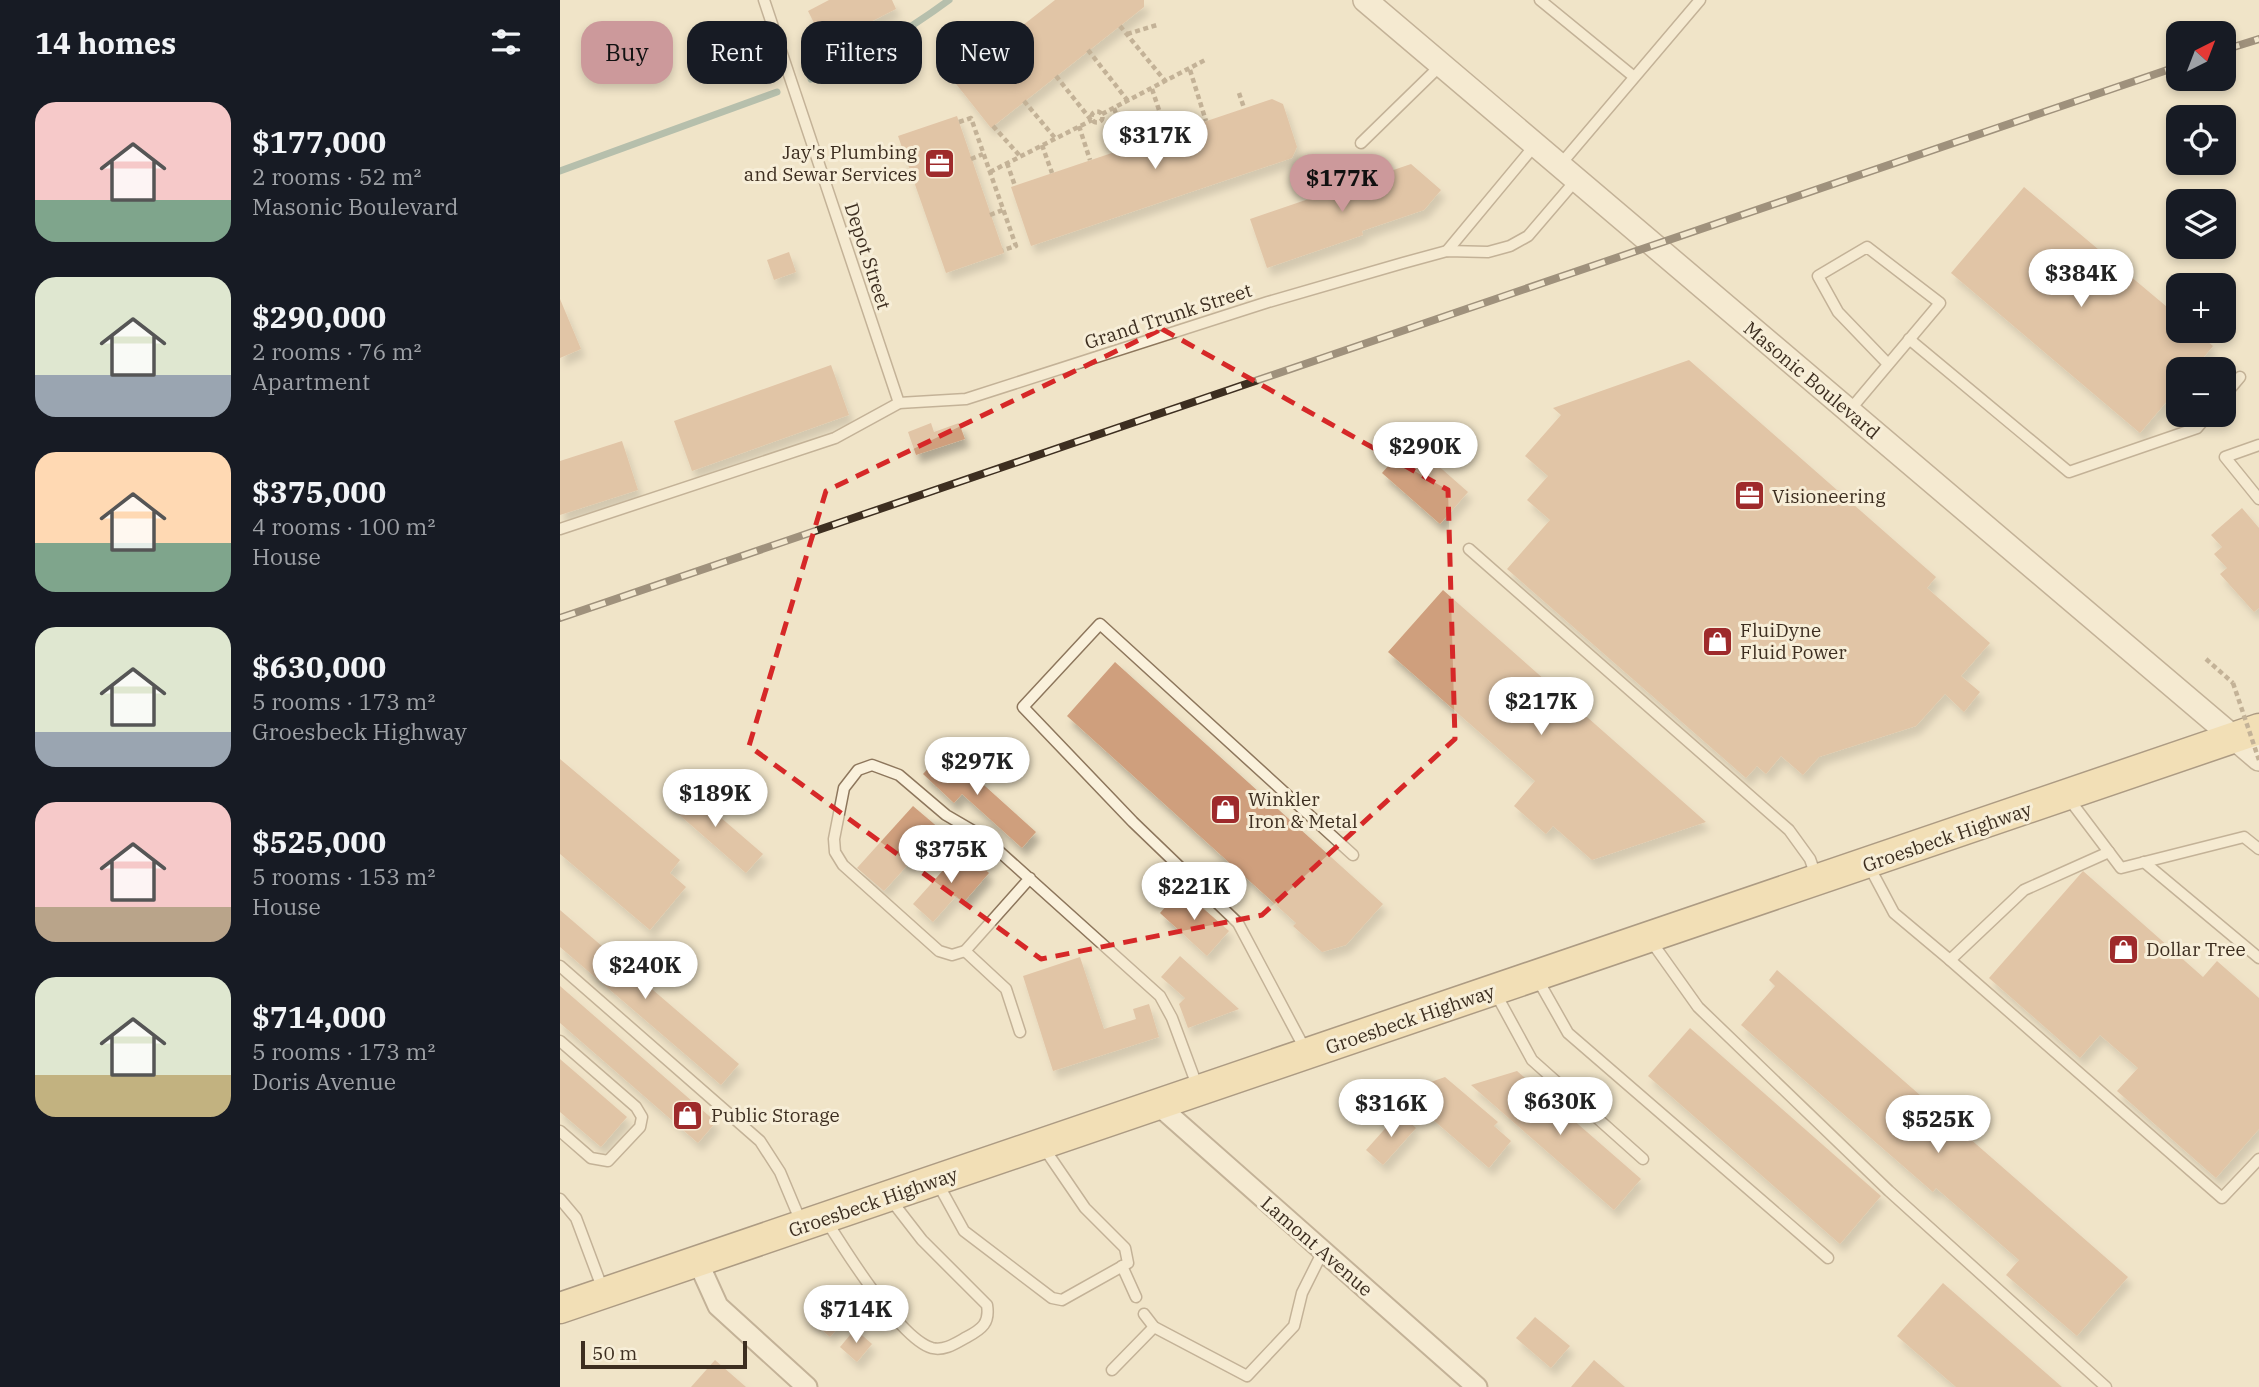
<!DOCTYPE html>
<meta charset="utf-8">
<style>
body{margin:0;font-family:"IBM Plex Serif",serif;background:#242831;color:#f1f3f6;height:100vh;display:flex;flex-direction:column;font-size:26px;white-space:nowrap}
*{box-sizing:border-box;margin:0}
p{font-size:23px;color:#9ea1a6}
.icon{flex:none;width:38px;height:38px;fill:none;stroke:currentColor;stroke-width:2;stroke-linecap:round;stroke-linejoin:round}
.map{position:relative;flex:1;overflow:hidden}
.sheet{display:flex;flex-direction:column;background:#171b24;width:560px}
.sheet>*{flex:none}
.hud{position:absolute;left:21px;top:21px;width:665px;height:63px;display:flex;gap:14px}
.needle{width:46px;rotate:42deg}
.buttons{position:absolute;left:1606px;top:21px;display:grid;gap:14px}
.buttons a{display:grid;place-items:center;width:70px;height:70px;border-radius:14px;background:#171b24;box-shadow:0 4px 10px #0003;font-size:35px}
.scale{position:absolute;left:21px;bottom:18px;width:166px;box-sizing:border-box;padding-left:7px;border:4px solid #3d2e20;border-top:0;font-size:19px;line-height:24px;white-space:nowrap;color:#3d2e20;-webkit-text-stroke:5px #f7eed8;paint-order:stroke}
.price{position:absolute;translate:-50% -60px;padding:0 16px;border-radius:24px;background:#fff;color:#222;font-size:23px;line-height:46px;filter:drop-shadow(0 2px 4px #0008)}
.price::after{content:'';position:absolute;left:50%;top:42px;width:21px;height:16px;margin-left:-10px;background:inherit;clip-path:polygon(0 0,100% 0,50% 100%)}
.price.active{background:#cc999b;color:#111}
ul{padding:0;list-style:none}
li{display:flex;align-items:center;gap:21px;height:175px;padding:0 35px}
li span{display:grid;place-items:center;flex:none;width:196px;height:140px;border-radius:21px;color:#555}
li>.icon{margin-inline-start:auto}
span .icon{width:84px;height:84px;fill:#fffc;stroke-width:1}
li b{font-size:30px}
h2{display:flex;justify-content:space-between;align-items:center;height:84px;padding:0 35px;font-size:30px}
.chip{padding:0 24px;border-radius:21px;background:#171b24;box-shadow:0 4px 10px #0003;font-size:24px;line-height:63px}
.chip.active{background:#cc999b;color:#111}
main{display:flex;flex:1;min-height:0}
.map>svg:first-child{display:block}
.lines{fill:none;stroke-linecap:round;stroke-linejoin:round}
.stream{stroke:#6f938a;stroke-width:7}
.building{fill:#cf9f7d;filter:url(#shadow)}
.service-casing{stroke:#8d765c;stroke-width:13}
.minor-casing{stroke:#8d765c;stroke-width:23}
.tertiary-casing{stroke:#8d765c;stroke-width:26}
.primary-casing{stroke:#5b4430;stroke-width:33}
.path{stroke:#8d765c;stroke-width:4.5;stroke-dasharray:5 3.5;stroke-linecap:butt}
.service{stroke:#faf1dc;stroke-width:10}
.minor{stroke:#faf1dc;stroke-width:19}
.tertiary{stroke:#faf1dc;stroke-width:23}
.primary{stroke:#f3d9a0;stroke-width:30}
.rail-casing{stroke:#3d2e20;stroke-width:8}
.rail{stroke:#f7eed8;stroke-width:5;stroke-dasharray:16;stroke-linecap:butt}
.path-bridge{stroke:#8d765c;stroke-width:4.5;stroke-dasharray:5 3.5;stroke-linecap:butt}
.marked{fill:none;stroke:#d62828;stroke-width:5;stroke-dasharray:14 9;stroke-linejoin:round}
.labels{text-anchor:middle;stroke-width:6;stroke-linejoin:round;paint-order:stroke}
.poi-label{font-size:19px;fill:#3d2e20;stroke:#f7eed8;text-anchor:start}
.street-label{font-size:19px;fill:#3d2e20;stroke:#f7eed8}
</style>
<main>
<section class="sheet">
<h2>14 homes<svg class="icon" aria-label="filters" viewBox="0 0 24 24"><path d="M4 7h16M4 17h16"/><circle cx="9" cy="7" r="2"/><circle cx="15" cy="17" r="2"/></svg></h2>
<ul>
<li><span style="background:linear-gradient(#f6c9c9 70%,#7fa58c 0)"><svg class="icon" aria-label="home" viewBox="0 0 24 24"><path d="M3 11l9-7 9 7M6 9v11h12V9"/></svg></span><div><b>$177,000</b><p>2 rooms · 52 m²</p><p>Masonic Boulevard</p></div></li>
<li><span style="background:linear-gradient(#dfe7d0 70%,#9aa5b1 0)"><svg class="icon" aria-label="home" viewBox="0 0 24 24"><path d="M3 11l9-7 9 7M6 9v11h12V9"/></svg></span><div><b>$290,000</b><p>2 rooms · 76 m²</p><p>Apartment</p></div></li>
<li><span style="background:linear-gradient(#ffd9b3 65%,#7fa58c 0)"><svg class="icon" aria-label="home" viewBox="0 0 24 24"><path d="M3 11l9-7 9 7M6 9v11h12V9"/></svg></span><div><b>$375,000</b><p>4 rooms · 100 m²</p><p>House</p></div></li>
<li><span style="background:linear-gradient(#dfe7d0 75%,#9aa5b1 0)"><svg class="icon" aria-label="home" viewBox="0 0 24 24"><path d="M3 11l9-7 9 7M6 9v11h12V9"/></svg></span><div><b>$630,000</b><p>5 rooms · 173 m²</p><p>Groesbeck Highway</p></div></li>
<li><span style="background:linear-gradient(#f6c9c9 75%,#b9a48a 0)"><svg class="icon" aria-label="home" viewBox="0 0 24 24"><path d="M3 11l9-7 9 7M6 9v11h12V9"/></svg></span><div><b>$525,000</b><p>5 rooms · 153 m²</p><p>House</p></div></li>
<li><span style="background:linear-gradient(#dfe7d0 70%,#c2b280 0)"><svg class="icon" aria-label="home" viewBox="0 0 24 24"><path d="M3 11l9-7 9 7M6 9v11h12V9"/></svg></span><div><b>$714,000</b><p>5 rooms · 173 m²</p><p>Doris Avenue</p></div></li>
</ul>
</section>
<div class="map">
<svg width="1699" height="1387" viewBox="0 0 1699 1387">
<defs>
<filter id="shadow"><feDropShadow dx="4.5" dy="8" stdDeviation="3.5" flood-color="#0004"/></filter>
</defs>
<rect width="100%" height="100%" fill="#f0e4c8"/>
<g class="lines">
<g class="stream">
<path d="M251,79C300,58 346,32 389,0"/>
<path d="M0,171L217,92"/>
</g>
</g>
<g class="building">
<path d="M269,0H332L336,9L265,45L248,11Z"/>
<path d="M495,0H584V7L431,128L393,80Z"/>
<path d="M712,99L723,104L737,147L732,158L471,246L451,187Z"/>
<path d="M397,116L444,253L386,273L338,136Z"/>
<path d="M851,164L881,190L864,210L802,231L803,235L707,268L690,219Z"/>
<path d="M1464,187L1619,317V331H1635L1653,346L1634,369H1619V387L1580,433L1391,273Z"/>
<path d="M229,252L236,272L214,280L207,260Z"/>
<path d="M0,299L21,349L0,358Z"/>
<path d="M1129,360L1376,577L1367,588L1430,643L1401,676L1420,692L1404,712L1385,694L1356,726L1259,757L1243,775L1221,756L1206,774L1197,766L1186,778L947,569L990,520L967,500L988,476L965,456L1001,415L993,408Z"/>
<path d="M271,365L289,415L132,471L114,421Z"/>
<path d="M371,423L374,432L399,423L405,439L356,455L348,432Z"/>
<path d="M62,441L78,490L0,515V461Z"/>
<path d="M850,441L908,492L880,524L822,473Z"/>
<path d="M1682,508L1699,528V608L1694,612L1660,574L1667,568L1654,554L1662,547L1651,535Z"/>
<path d="M883,590L1146,822L1032,860L993,826L986,834L954,806L975,781L828,652Z"/>
<path d="M555,662L823,904L786,945L762,952L733,926L736,923L507,716Z"/>
<path d="M385,750L476,832L462,848L402,794L394,803L363,774Z"/>
<path d="M0,759L120,860L110,873L126,887L90,930L0,854Z"/>
<path d="M123,785L203,854L186,873L107,804Z"/>
<path d="M353,806L380,829L324,891L297,868Z"/>
<path d="M402,849L429,873L403,903L396,896L373,922L353,904Z"/>
<path d="M1523,871L1643,977L1657,961L1699,998V1129L1656,1178L1557,1091L1578,1068L1540,1035L1520,1058L1429,978Z"/>
<path d="M621,889L669,931L647,956L600,913Z"/>
<path d="M0,910L179,1064L161,1085L0,947Z"/>
<path d="M620,956L679,1009L628,1028L619,1004L625,998L601,977Z"/>
<path d="M520,957L544,1029L576,1019L573,1009L589,1004L599,1037L493,1071L463,976Z"/>
<path d="M1217,970L1568,1277L1517,1336L1446,1275L1459,1260L1376,1188L1373,1192L1181,1025L1215,986L1209,980Z"/>
<path d="M0,986L156,1122L138,1143L0,1023Z"/>
<path d="M1130,1028L1321,1196L1280,1244L1088,1076Z"/>
<path d="M0,1059L67,1117L41,1147L0,1112Z"/>
<path d="M957,1071L1081,1179L1054,1210L911,1085Z"/>
<path d="M885,1077L938,1122L934,1126L951,1141L929,1168L849,1099L854,1088Z"/>
<path d="M839,1113L856,1128L823,1165L806,1150Z"/>
<path d="M1383,1283L1502,1387H1396L1337,1336Z"/>
<path d="M265,1294L289,1315L270,1337L246,1316Z"/>
<path d="M975,1317L1010,1346L991,1368L956,1338Z"/>
<path d="M295,1329L312,1344L297,1362L280,1347Z"/>
<path d="M155,1360L186,1387H131Z"/>
<path d="M1034,1360L1065,1387H1011Z"/>
</g>
<g class="lines">
<defs>
<g id="service">
<path d="M204,0L339,403"/>
<path d="M980,0L1073,76"/>
<path d="M801,143L880,66"/>
<path d="M1000,165L1140,0"/>
<path d="M887,251L975,145"/>
<path d="M1349,339L1509,472L1637,428L1648,415"/>
<path d="M1664,396L1680,377"/>
<path d="M1289,411L1380,303L1307,247L1258,276L1278,312L1328,364"/>
<path d="M1699,445L1665,457L1699,499"/>
<path d="M0,529L275,438L339,403L406,399L708,302L843,263L887,251L928,252L950,246L968,236L1016,180"/>
<path d="M909,549L1229,830L1250,859L1256,876"/>
<path d="M1509,799L1561,868L1684,837L1699,849"/>
<path d="M1584,862L1699,958"/>
<path d="M1309,866L1334,913L1390,960L1464,890L1549,852"/>
<path d="M470,878L405,951L392,955L379,951L283,865L275,852L274,839L284,788L298,770L312,765L339,775L386,815L422,836L600,996L612,1018L638,1088"/>
<path d="M1091,941L1138,1007L1329,1191L1546,1387"/>
<path d="M405,951L446,989L460,1032"/>
<path d="M1390,960L1662,1198L1699,1159"/>
<path d="M0,966L200,1141L220,1172L241,1222"/>
<path d="M978,980L1008,1033L1268,1258"/>
<path d="M936,994L972,1060L1083,1159"/>
<path d="M0,1041L76,1107L82,1117L80,1127L48,1161L31,1158L0,1131"/>
<path d="M746,1051L678,923L573,822L463,707L540,624L793,855"/>
<path d="M377,1182L404,1231L492,1298L502,1300L568,1263L565,1248L525,1208L484,1148"/>
<path d="M0,1199L16,1218L43,1290"/>
<path d="M266,1220C284,1249 340,1339 372,1348C385,1351 396,1343 407,1337C422,1329 430,1323 427,1305L362,1240L331,1200"/>
<path d="M562,1266L576,1297"/>
<path d="M584,1314L594,1327L687,1376L734,1326L742,1293L763,1251"/>
<path d="M552,1370L594,1327"/>
</g>
<g id="minor">
<path d="M598,1105L917,1387"/>
<path d="M138,1262L158,1306L247,1387"/>
</g>
<path id="tertiary" d="M805,0L1699,759"/>
<path id="primary" d="M0,1308L1699,729"/>
</defs>
<use href="#service" class="service-casing"/>
<use href="#minor" class="minor-casing"/>
<use href="#tertiary" class="tertiary-casing"/>
<use href="#primary" class="primary-casing"/>
<g class="path">
<path d="M560,26L606,82"/>
<path d="M567,34L597,25"/>
<path d="M528,50L568,101"/>
<path d="M630,70L646,121"/>
<path d="M496,76L531,120"/>
<path d="M592,89L607,134"/>
<path d="M679,93L684,108"/>
<path d="M464,101L495,138"/>
<path d="M554,108L568,147"/>
<circle cx="537" cy="117" r="5.5"/>
<path d="M542,114L645,60"/>
<path d="M399,122L411,118L456,246L443,250"/>
<path d="M433,126L460,156"/>
<path d="M519,126L530,160"/>
<path d="M482,145L492,173"/>
<path d="M411,159L423,154"/>
<path d="M447,163L455,186"/>
<path d="M430,172L532,120"/>
<path d="M430,215L443,210"/>
<path d="M1646,659L1673,683"/>
</g>
<use href="#service" class="service"/>
<use href="#minor" class="minor"/>
<use href="#tertiary" class="tertiary"/>
<use href="#primary" class="primary"/>
<defs>
<g id="rail">
<path d="M1664,50L1699,39"/>
<path d="M0,618L1619,66"/>
</g>
</defs>
<use href="#rail" class="rail-casing"/>
<use href="#rail" class="rail"/>
<path class="path-bridge" d="M1673,683L1699,760"/>
</g>
<path d="M0 0H1699V1387H0ZM602,329L888,490L895,739L702,915L481,959L189,746L266,491Z" fill="#f0e4c8" fill-opacity=".55" fill-rule="evenodd"/>
<path class="marked" d="M602,329L888,490L895,739L702,915L481,959L189,746L266,491Z"/>
<defs>
<symbol id="office-square" viewBox="-11 -11 22 22"><rect x="-9" y="-9" width="18" height="18" rx="4" fill="#9e2a2b" stroke="#f7eed8"/><path d="M-6-3h4V-5.5h4V-3h4V5H-6ZM-1-4.5V-3h2v-1.5ZM-6 0V1H6V0Z" fill="#fff"/></symbol>
<symbol id="shop-square" viewBox="-11 -11 22 22"><rect x="-9" y="-9" width="18" height="18" rx="4" fill="#9e2a2b" stroke="#f7eed8"/><path d="M-5-2.5h2.3a2.7 3.5 0 0 1 5.4 0H5L5.5 6h-11ZM-1.5-2.5h3a1.5 2.3 0 0 0-3 0Z" fill="#fff"/></symbol>
</defs>
<g fill-rule="evenodd">
<use href="#office-square" x="362" y="146" width="35" height="35"/>
<use href="#office-square" x="1172" y="478" width="35" height="35"/>
<use href="#shop-square" x="1140" y="624" width="35" height="35"/>
<use href="#shop-square" x="648" y="792" width="35" height="35"/>
<use href="#shop-square" x="1546" y="932" width="35" height="35"/>
<use href="#shop-square" x="110" y="1098" width="35" height="35"/>
</g>
<g class="labels">
<g class="poi-label">
<text x="357" y="159" text-anchor="end">Jay's Plumbing<tspan x="357" dy="22">and Sewar Services</tspan></text>
<text x="1212" y="503">Visioneering</text>
<text x="1180" y="637">FluiDyne<tspan x="1180" dy="22">Fluid Power</tspan></text>
<text x="688" y="806">Winkler<tspan x="688" dy="22">Iron &amp; Metal</tspan></text>
<text x="1586" y="956">Dollar Tree</text>
<text x="151" y="1122">Public Storage</text>
</g>
<g class="street-label">
<text transform="translate(308 256) rotate(72)" y="7">Depot Street</text>
<text transform="translate(608 316) rotate(-18)" y="7">Grand Trunk Street</text>
<text transform="translate(1252 380) rotate(40)" y="7">Masonic Boulevard</text>
<text transform="translate(1387 837) rotate(-19)" y="7">Groesbeck Highway</text>
<text transform="translate(850 1019) rotate(-19)" y="7">Groesbeck Highway</text>
<text transform="translate(313 1202) rotate(-19)" y="7">Groesbeck Highway</text>
<text transform="translate(757 1246) rotate(41)" y="7">Lamont Avenue</text>
</g>
</g>
</svg>
<div class="buttons">
<a><svg class="needle" viewBox="-14 -14 28 28"><path d="M0-13l5 13h-10z" fill="#e53935"/><path d="M0 13l5-13h-10z" fill="#9ea1a6"/></svg></a>
<a><svg class="icon" aria-label="locate" viewBox="0 0 24 24"><circle cx="12" cy="12" r="6"/><path d="M12 2v4M12 18v4M2 12h4M18 12h4"/></svg></a>
<a><svg class="icon" aria-label="layers" viewBox="0 0 24 24"><path d="M12 4l9 5-9 5-9-5zM3 14l9 5 9-5"/></svg></a>
<a>+</a>
<a>−</a>
</div>
<div class="scale">50 m</div>
<b class="price" style="left:595px;top:171px">$317K</b>
<b class="price active" style="left:782px;top:214px">$177K</b>
<b class="price" style="left:1521px;top:309px">$384K</b>
<b class="price" style="left:865px;top:482px">$290K</b>
<b class="price" style="left:981px;top:737px">$217K</b>
<b class="price" style="left:417px;top:797px">$297K</b>
<b class="price" style="left:155px;top:829px">$189K</b>
<b class="price" style="left:391px;top:885px">$375K</b>
<b class="price" style="left:634px;top:922px">$221K</b>
<b class="price" style="left:85px;top:1001px">$240K</b>
<b class="price" style="left:1000px;top:1137px">$630K</b>
<b class="price" style="left:831px;top:1139px">$316K</b>
<b class="price" style="left:1378px;top:1155px">$525K</b>
<b class="price" style="left:296px;top:1345px">$714K</b>
<div class="hud">
<a class="chip active">Buy</a>
<a class="chip">Rent</a>
<a class="chip">Filters</a>
<a class="chip">New</a>
</div>
</div>
</main>
